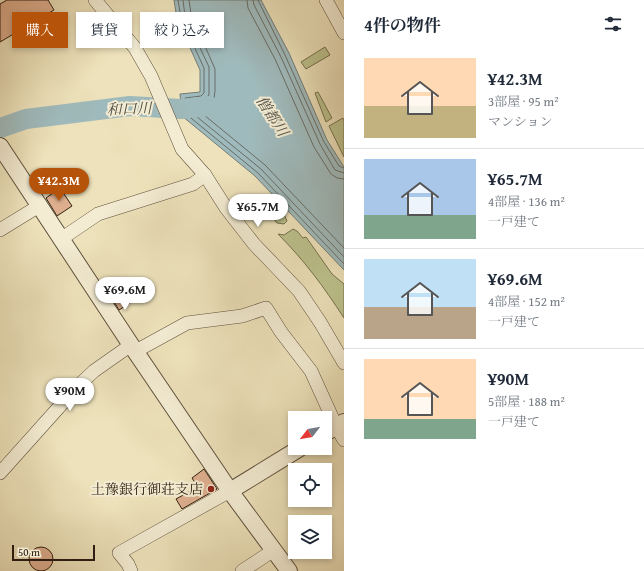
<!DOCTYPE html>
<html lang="ja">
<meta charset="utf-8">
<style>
body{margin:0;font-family:"Gentium Book Plus","Noto Serif JP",serif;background:#f6f6f7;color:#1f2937;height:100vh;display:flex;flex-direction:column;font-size:15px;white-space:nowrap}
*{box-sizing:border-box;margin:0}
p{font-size:13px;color:#747a83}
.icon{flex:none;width:22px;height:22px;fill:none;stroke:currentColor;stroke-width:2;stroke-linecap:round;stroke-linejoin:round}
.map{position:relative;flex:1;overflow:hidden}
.side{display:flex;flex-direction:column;background:#fff;width:300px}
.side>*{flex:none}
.top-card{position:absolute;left:12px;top:12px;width:272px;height:36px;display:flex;gap:8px}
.needle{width:26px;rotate:239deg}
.buttons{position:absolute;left:288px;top:411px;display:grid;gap:8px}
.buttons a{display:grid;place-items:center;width:44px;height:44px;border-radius:0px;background:#fff;box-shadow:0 2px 6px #0003;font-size:20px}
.scale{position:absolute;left:12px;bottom:10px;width:83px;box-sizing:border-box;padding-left:4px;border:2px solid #301f10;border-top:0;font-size:11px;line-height:14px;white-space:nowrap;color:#301f10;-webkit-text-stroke:3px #f3ecd3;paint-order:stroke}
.price{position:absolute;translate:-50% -34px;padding:0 9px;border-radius:14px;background:#fff;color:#222;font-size:13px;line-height:26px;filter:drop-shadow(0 1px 2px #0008)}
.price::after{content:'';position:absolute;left:50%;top:24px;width:12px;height:9px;margin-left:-6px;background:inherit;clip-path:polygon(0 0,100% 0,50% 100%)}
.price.active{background:#b45309;color:#fff}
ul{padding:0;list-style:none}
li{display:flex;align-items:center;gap:12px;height:100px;padding:0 20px}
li+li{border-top:1px solid #e0e1e3}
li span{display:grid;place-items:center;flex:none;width:112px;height:80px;border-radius:0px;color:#555}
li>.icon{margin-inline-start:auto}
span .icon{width:48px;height:48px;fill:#fffc;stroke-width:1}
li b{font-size:17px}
h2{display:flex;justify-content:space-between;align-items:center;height:48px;padding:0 20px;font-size:17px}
.tag{padding:0 14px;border-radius:0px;background:#fff;box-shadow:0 2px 6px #0003;font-size:14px;line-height:36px}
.tag.active{background:#b45309;color:#fff}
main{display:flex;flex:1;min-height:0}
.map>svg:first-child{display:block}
.green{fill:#bcc28d;stroke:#76704e}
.water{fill:#9fbabc;stroke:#737c77}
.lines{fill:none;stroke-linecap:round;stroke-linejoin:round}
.shore{stroke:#686c66;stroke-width:1}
.river{stroke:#9fbabc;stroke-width:20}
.building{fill:#deaf8f;stroke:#301f10}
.minor-casing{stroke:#5f503b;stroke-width:14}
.tertiary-casing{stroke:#5f503b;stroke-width:18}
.minor{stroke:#f3ecd3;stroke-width:13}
.tertiary{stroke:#f3ecd3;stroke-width:16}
.poi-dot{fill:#8f2418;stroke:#f3ecd3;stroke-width:1.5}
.labels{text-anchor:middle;stroke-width:4;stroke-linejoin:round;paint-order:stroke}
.poi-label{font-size:14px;fill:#301f10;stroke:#f3ecd3;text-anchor:end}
.water-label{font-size:15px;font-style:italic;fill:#514e44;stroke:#f3ecd3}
</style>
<main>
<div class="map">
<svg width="344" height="571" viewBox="0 0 344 571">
<rect width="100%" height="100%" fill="#ede2bb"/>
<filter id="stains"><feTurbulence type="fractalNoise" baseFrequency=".005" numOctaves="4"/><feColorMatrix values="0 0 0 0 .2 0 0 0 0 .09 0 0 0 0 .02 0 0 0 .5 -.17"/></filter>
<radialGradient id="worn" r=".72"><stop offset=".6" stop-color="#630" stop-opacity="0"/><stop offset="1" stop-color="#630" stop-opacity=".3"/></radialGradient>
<g class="green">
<path d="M325,47L330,55L306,69L301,62Z"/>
<path d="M318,92L332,118L326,122L315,93Z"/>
<path d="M343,118L344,120V157L329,126Z"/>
<path d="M273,198L283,212L287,221L284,224L277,223L258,200Z"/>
<path d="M293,229L297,231L303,238L306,237L332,274L344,284V318C324,287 304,260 278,234L284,235Z"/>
</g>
<path class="water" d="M174,0H261L289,53L327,140L344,167V270L255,176L182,116L180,94L200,92V70L177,19Z"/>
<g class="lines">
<g class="shore">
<path d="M178,0L181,18L204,68V93L201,96L185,98L186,114L258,173L344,264"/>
<path d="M183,0L185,16L209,67V95L203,100L191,102V112L261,169L344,257"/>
<path d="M189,0L191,14L215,69V91L214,98L208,105L199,107L198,110L265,165L344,248"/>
<path d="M247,0L248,8L275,59L314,147L331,174L337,178L344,179"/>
<path d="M253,0L254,5L281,57L320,144L335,170L344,173"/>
<path d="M258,0L285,55L324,142L339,166L344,168"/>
</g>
<path class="river" d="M0,128L26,119L130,106L181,109L209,106"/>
</g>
<g class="building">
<path d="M7,0H48L54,10L0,42V4Z"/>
<path d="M60,188L72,206L57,216L46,198Z"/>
<path d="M124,294L130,303L119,310L113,300Z"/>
<path d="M204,469L217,489L182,509L176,499L198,487L192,478Z"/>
<circle cx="41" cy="559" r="12"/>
</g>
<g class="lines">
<defs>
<g id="minor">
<path d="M95,0L135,48L151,76L182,149L205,175L226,208L254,244L299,291L320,322L344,363"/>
<path d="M326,0L344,33"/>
<path d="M0,230L39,206"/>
<path d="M61,239L98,214L193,184L205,175"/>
<path d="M136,351L187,323L242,316L266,308L281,332L311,371L336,426L344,440"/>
<path d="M0,473L77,387L94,371L131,345"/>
<path d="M131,571L128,564L119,553L230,491"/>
<path d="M242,571L274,550"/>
</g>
<g id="tertiary">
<path d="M0,146L131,345L230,491L289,571"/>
<path d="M325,433L344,422"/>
<path d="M230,491L300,448"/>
</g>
</defs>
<use href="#minor" class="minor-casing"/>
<use href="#tertiary" class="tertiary-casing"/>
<use href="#minor" class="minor"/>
<use href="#tertiary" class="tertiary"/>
</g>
<circle class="poi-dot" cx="211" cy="489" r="4"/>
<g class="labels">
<g class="poi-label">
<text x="203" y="494">土豫銀行御荘支店</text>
</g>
<g class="water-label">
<text transform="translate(129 109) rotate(-2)" y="5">和口川</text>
<text transform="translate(272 116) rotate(57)" y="5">僧都川</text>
</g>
</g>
<rect width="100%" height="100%" filter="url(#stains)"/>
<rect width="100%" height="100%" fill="url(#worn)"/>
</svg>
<div class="buttons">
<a><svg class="needle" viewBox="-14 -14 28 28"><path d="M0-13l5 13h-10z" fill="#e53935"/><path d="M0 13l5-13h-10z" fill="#747a83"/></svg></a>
<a><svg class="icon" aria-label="locate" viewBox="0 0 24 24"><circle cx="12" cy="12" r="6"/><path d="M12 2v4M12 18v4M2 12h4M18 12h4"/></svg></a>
<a><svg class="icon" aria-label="layers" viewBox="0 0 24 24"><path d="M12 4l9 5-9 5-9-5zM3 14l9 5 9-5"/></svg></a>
</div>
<div class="scale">50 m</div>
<b class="price active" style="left:59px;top:202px">¥42.3M</b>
<b class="price" style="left:258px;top:228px">¥65.7M</b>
<b class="price" style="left:125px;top:311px">¥69.6M</b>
<b class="price" style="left:70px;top:412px">¥90M</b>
<div class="top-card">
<a class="tag active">購入</a>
<a class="tag">賃貸</a>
<a class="tag">絞り込み</a>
</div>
</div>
<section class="side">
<h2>4件の物件<svg class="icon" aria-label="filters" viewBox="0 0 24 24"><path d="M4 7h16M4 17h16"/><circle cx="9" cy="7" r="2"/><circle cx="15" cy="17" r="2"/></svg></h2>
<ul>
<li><span style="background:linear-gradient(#ffd9b3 60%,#c2b280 0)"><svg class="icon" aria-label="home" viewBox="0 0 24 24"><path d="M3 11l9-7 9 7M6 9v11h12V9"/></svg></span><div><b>¥42.3M</b><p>3部屋 · 95 m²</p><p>マンション</p></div></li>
<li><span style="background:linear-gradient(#a9c7e8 70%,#7fa58c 0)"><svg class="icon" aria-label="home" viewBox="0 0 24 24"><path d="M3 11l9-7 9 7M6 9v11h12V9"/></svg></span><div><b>¥65.7M</b><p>4部屋 · 136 m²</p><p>一戸建て</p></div></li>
<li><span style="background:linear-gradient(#bfe0f5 60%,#b9a48a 0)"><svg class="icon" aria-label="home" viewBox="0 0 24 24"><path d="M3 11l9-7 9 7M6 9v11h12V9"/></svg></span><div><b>¥69.6M</b><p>4部屋 · 152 m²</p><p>一戸建て</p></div></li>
<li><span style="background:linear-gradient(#ffd9b3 75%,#7fa58c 0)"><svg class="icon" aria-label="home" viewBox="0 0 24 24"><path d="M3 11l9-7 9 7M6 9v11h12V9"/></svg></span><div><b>¥90M</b><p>5部屋 · 188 m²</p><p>一戸建て</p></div></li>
</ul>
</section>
</main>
